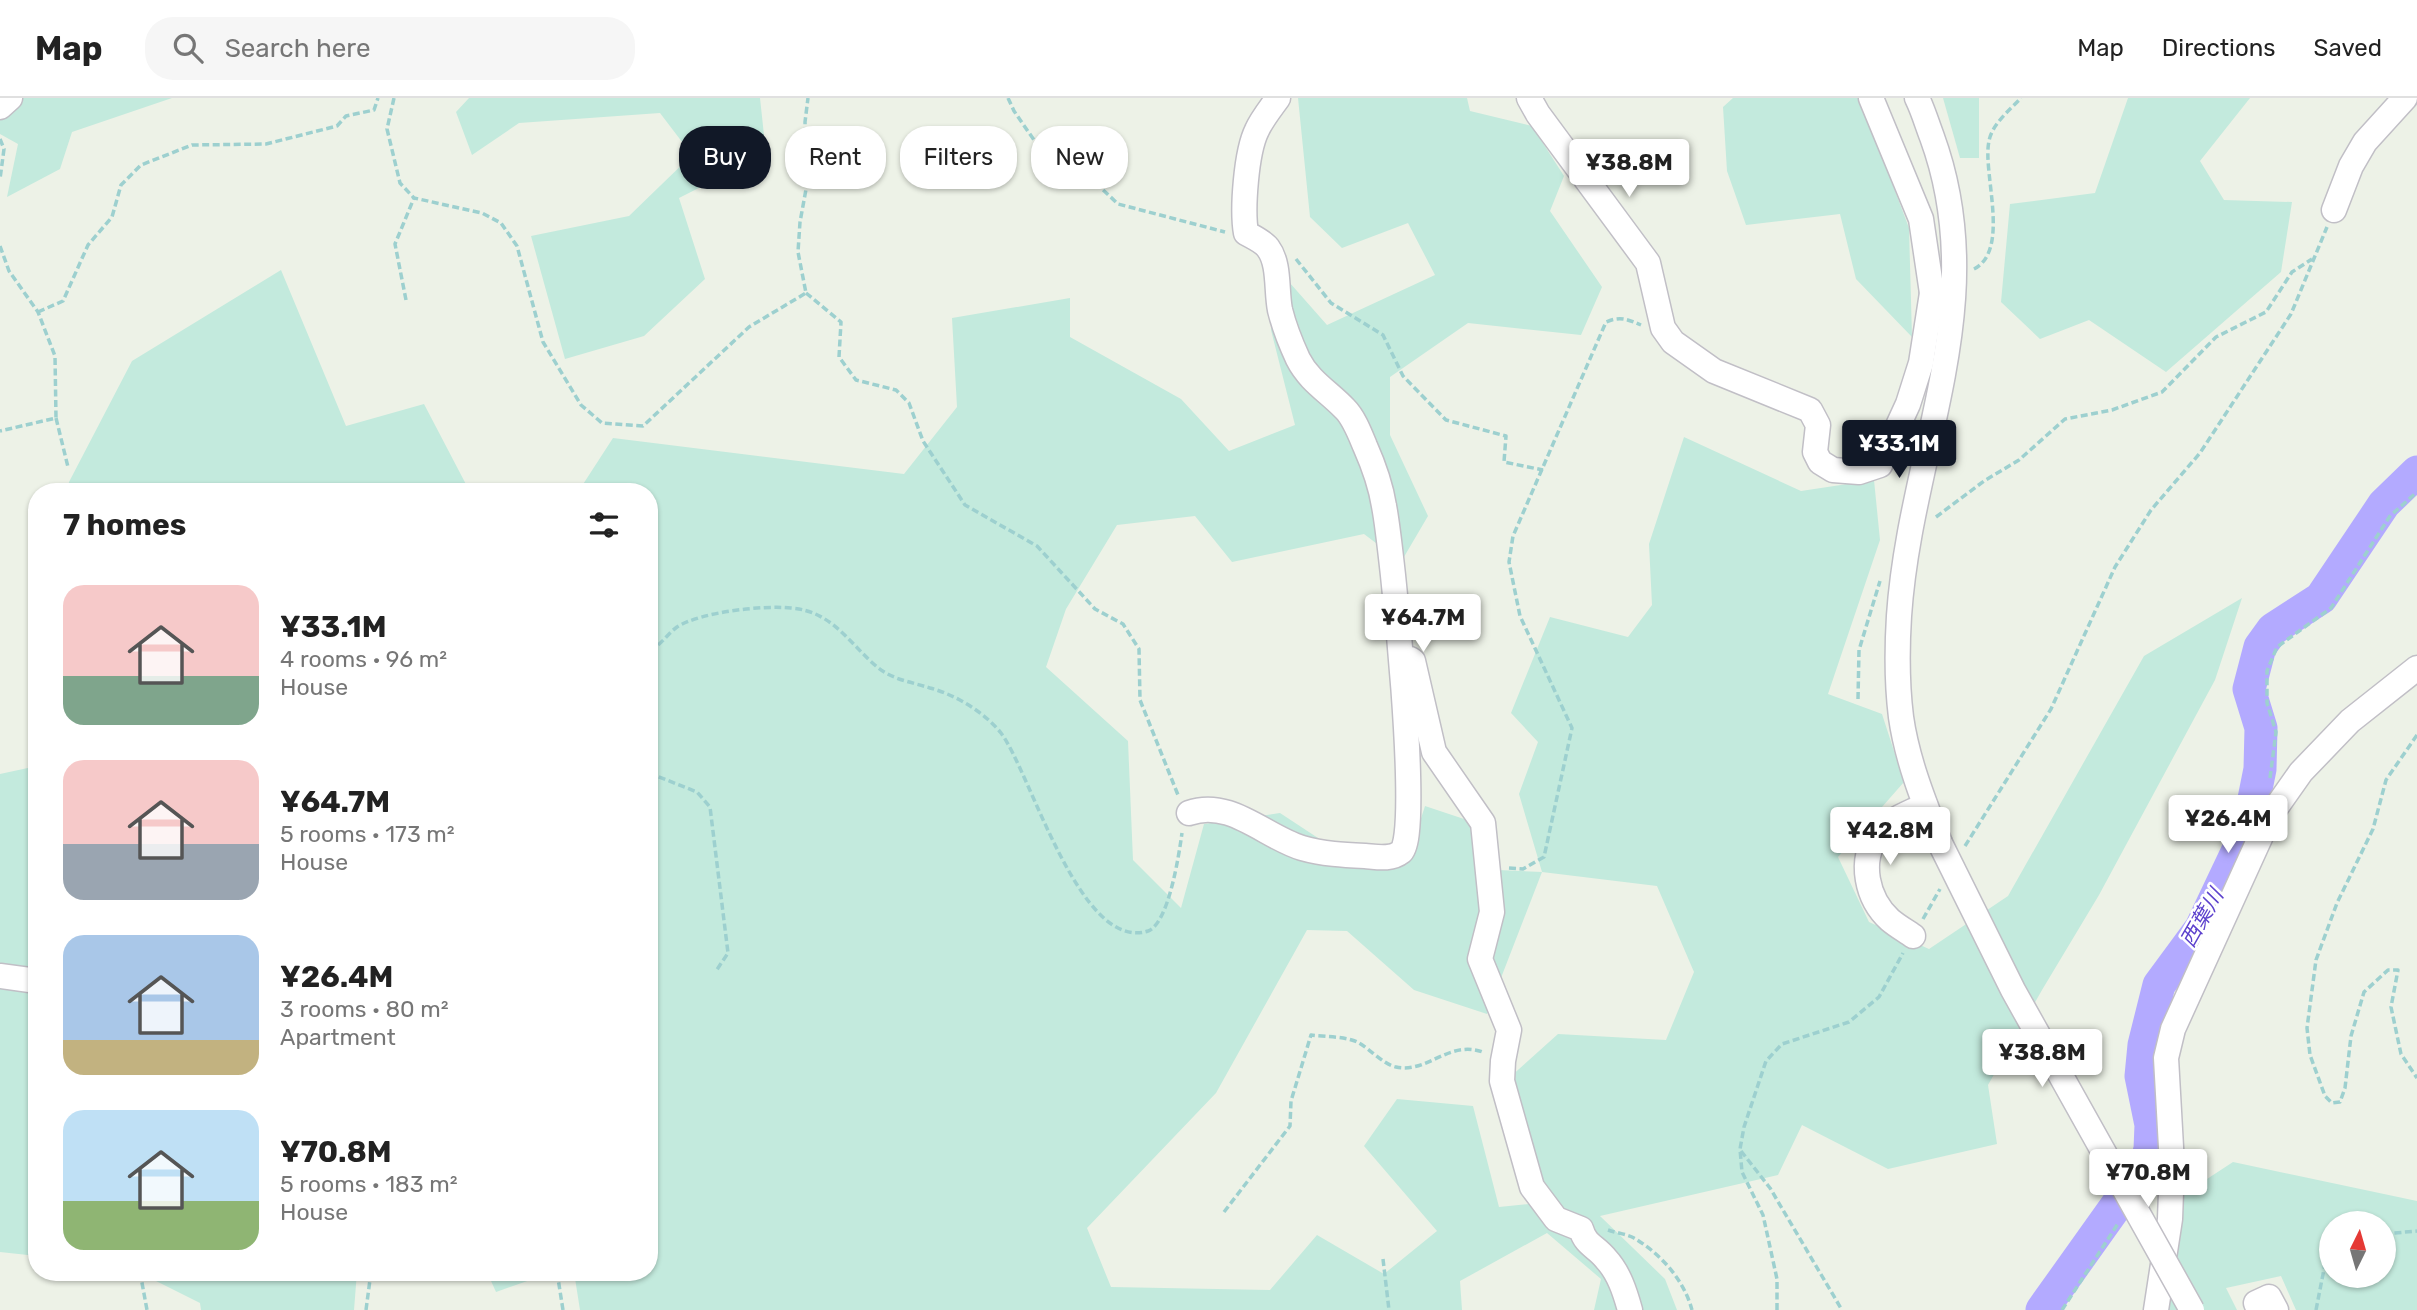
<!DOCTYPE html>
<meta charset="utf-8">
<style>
body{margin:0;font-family:Rubik,"Noto Sans JP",sans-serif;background:#f6f6f6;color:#222;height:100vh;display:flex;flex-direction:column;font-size:26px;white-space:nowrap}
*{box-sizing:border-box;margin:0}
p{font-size:23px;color:#767676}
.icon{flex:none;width:38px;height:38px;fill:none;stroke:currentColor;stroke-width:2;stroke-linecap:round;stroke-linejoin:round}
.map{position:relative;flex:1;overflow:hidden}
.panel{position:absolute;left:28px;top:385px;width:630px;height:798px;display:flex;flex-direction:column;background:#fff;border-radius:28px;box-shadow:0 2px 5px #0004}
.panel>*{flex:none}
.banner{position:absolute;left:679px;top:28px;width:665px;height:63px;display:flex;gap:14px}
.needle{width:46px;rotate:5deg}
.fabs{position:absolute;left:2319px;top:1113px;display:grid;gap:14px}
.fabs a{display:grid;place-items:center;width:77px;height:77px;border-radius:50%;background:#fff;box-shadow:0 2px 5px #0004;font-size:35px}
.price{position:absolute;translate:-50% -60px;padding:0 16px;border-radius:7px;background:#fff;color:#222;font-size:23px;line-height:46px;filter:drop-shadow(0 2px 4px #0008)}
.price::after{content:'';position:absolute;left:50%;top:42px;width:21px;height:16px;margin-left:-10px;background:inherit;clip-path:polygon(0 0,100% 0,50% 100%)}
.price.selected{background:#111827;color:#fff}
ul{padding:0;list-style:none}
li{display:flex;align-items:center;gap:21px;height:175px;padding:0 35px}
li span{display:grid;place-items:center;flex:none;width:196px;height:140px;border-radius:21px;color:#555}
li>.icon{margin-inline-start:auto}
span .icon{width:84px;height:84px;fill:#fffc;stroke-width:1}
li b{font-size:30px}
h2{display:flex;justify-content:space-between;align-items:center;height:84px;padding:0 35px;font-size:30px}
.pill{padding:0 24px;border-radius:28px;background:#fff;box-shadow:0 2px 5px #0004;font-size:24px;line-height:63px}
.pill.selected{background:#111827;color:#fff}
header{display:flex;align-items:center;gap:42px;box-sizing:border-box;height:98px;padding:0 35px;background:#fff;border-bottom:2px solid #e0e0e0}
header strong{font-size:33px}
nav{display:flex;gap:38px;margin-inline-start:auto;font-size:24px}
.search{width:490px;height:63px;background:#f6f6f6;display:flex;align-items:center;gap:18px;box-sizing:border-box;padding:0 24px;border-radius:28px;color:#767676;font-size:26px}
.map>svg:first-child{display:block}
.green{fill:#c3eadd;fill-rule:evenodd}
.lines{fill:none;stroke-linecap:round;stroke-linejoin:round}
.river{stroke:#b3aaff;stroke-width:33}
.minor-casing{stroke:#c1bfc6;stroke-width:27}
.path{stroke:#9dd0cf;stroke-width:3.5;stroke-dasharray:7 3.5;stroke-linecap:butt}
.minor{stroke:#fff;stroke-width:24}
.minor-bridge-casing{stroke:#c1bfc6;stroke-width:27;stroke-linecap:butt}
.minor-bridge{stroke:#fff;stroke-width:24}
.labels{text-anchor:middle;stroke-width:5;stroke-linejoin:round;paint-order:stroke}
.water-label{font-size:21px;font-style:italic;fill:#5c41cd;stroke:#fff}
</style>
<header>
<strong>Map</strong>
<div class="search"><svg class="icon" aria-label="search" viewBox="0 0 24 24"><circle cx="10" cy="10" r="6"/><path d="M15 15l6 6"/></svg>Search here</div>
<nav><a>Map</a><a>Directions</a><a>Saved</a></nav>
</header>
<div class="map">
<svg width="2417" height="1212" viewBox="0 0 2417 1212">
<rect width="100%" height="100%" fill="#edf2e7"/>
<g class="green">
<path d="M0,0H172L72,34L60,71L7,99L18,46L0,36Z"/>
<path d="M469,0H760L766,56L679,100L705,181L644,238L565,261L531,138L629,118L692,57L660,15L519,25L472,57L456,14Z"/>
<path d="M1298,0H1467L1470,13L1532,28L1564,78L1550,113L1602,189L1581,237L1468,225L1390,279V337L1428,418L1401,464L1364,436L1232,464L1195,418L1117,427L1066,511L1046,569L1128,643L1133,762L1181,810L1204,726L1280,715L1350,761L1406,767L1425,708L1473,724L1475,771L1542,774L1519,696L1538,644L1511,615L1550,519L1628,539L1652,507L1649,446L1684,339L1801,393L1874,382L1880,442L1828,596L1882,616L1904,684L1838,759L1869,824L1929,851L2008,798L2144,558L2242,500L2215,582L2099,797L2042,892L1988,987L1997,1046L1888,1071L1802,1027L1778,1077L1600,1118L1665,1181L1677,1212H1594L1601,1181L1547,1135L1460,1183L1462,1212H580L574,1174H649V394H578L613,340L904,376L957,309L952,220L1070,200V239L1181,301L1229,353L1295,327L1271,232L1282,176L1327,227L1435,177L1408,125L1342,150L1310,119ZM1542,774L1657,788L1694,874L1666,942L1558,936L1509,980L1539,1105L1499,1109L1473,1008L1397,1001L1364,1048L1437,1133L1384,1176L1317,1137L1270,1192L1111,1189L1087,1130L1216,995L1307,832L1347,833L1414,892L1487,916Z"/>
<path d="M1733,0H1860L1909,130L1912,239L1856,181L1840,116L1746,127L1727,73L1723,9Z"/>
<path d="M1943,0H1979V60H1960Z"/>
<path d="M2128,0H2250L2200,63L2224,102L2292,104L2281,174L2166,274L2089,222L2040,241L2001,204L2010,106L2095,95Z"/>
<path d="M281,172L346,328L424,306L470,394H68L69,384L132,263Z"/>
<path d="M37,668V1158L0,1154V676Z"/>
<path d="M2233,1064L2417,1103V1212H2296L2281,1178L2226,1190L2237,1212H2169L2181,1098ZM2331,1125H2384V1178H2331Z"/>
<path d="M138,1174H357L354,1212H201L200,1205Z"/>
<path d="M487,1174H553L496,1194Z"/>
</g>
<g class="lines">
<path class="river" d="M2042,1212L2146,1066L2150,1051L2151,1027L2141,978L2144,947L2159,887L2201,830L2248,731L2260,671L2261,630L2249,591L2260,549L2273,531L2321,500L2384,406L2417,374"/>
<defs>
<g id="minor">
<path d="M1529,0L1538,16L1648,165L1663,230L1673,244L1714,273L1810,312L1818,327L1815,354L1820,364L1833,372L1859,374L1880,367L1908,306L1921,265L1932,195"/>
<path d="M1871,0L1921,121L1932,195L1946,199"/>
<path d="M1917,0C1923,12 1927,26 1932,39C1993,206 1910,353 1899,518C1897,550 1897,587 1901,619C1907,662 1924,704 1940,745"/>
<path d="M0,9L10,0"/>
<path d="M2334,112L2351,68L2365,44L2405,0"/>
<path d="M1410,561L1413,563L1434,654L1483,725L1492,814L1480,861L1509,932L1503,963L1502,983L1532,1089L1556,1121L1581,1131C1586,1148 1596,1148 1606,1161C1619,1175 1625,1194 1630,1212"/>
<path d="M1189,715C1230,700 1265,739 1302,750C1323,756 1344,757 1365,758C1377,759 1391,762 1401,754C1422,738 1392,449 1384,408C1381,389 1373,366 1365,348C1360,336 1354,320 1345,311C1329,294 1309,283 1298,261C1291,246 1284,228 1280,212C1276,192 1280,166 1268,150C1264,144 1253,139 1246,135C1242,112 1246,54 1257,32C1262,21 1271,10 1278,0"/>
<path d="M1913,838C1906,833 1897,828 1890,822C1867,801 1858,763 1878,736C1888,722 1910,715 1925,707"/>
<path d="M0,878L37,883"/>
<path d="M2156,1212L2170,1121L2172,1067L2166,960L2173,931L2270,718L2301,674L2350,623L2417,570"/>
<path d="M2259,1212L2256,1205L2269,1199L2276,1212"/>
</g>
</defs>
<use href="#minor" class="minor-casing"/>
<g class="path">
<path d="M394,0L387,31L400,85L414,100L482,115L501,125L517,148L543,244L581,307L602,325L643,328L749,229L806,195L798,154L800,124L807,86L805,24L808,0"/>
<path d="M1008,0L1014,13L1034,42L1060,51L1118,106L1225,134"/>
<path d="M0,41L4,51L0,81"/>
<path d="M0,148L9,173L38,214L55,258L56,320L0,333"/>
<path d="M1296,161L1331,205L1383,237L1403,278L1446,322L1506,338L1504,364L1543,372"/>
<path d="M1974,171C2011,152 1982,74 1989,43C1992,26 2010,12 2021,0"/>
<path d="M806,195L841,224L839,259L856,282L896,292L909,305L923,343L965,407L1037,448L1095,511L1123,526L1139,551L1140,602L1178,697"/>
<path d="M406,202L395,146L414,100"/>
<path d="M38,214L63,203L88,147L112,119L121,87L141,67L192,47L266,46L337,28L346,18L374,12L378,0"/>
<path d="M56,320L68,369"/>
<path d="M1936,419L1984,383L2019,362L2065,321L2112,312L2162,294L2216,239L2266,214L2292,174L2312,161"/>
<path d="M649,552C661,548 667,536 677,529C700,514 764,507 791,510C832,513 849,545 876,568C892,582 912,584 930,590C956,597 984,614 1001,635C1031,675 1080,855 1148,833C1169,825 1179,756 1182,735"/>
<path d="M1858,601L1859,552L1880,483"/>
<path d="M2417,637L2386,682L2373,731L2337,805L2316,862L2307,930L2310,957L2325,998L2332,1005L2340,1004L2345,990L2351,938L2364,894L2388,872H2398L2391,909L2401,956L2417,980"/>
<path d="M649,675L697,694L710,709L728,855L716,873"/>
<path d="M2270,680L2276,634L2267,605V573L2277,549L2331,510L2390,418L2417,394"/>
<path d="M1965,748L2051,611L2115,469L2151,412L2200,355L2291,216L2327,129"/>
<path d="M1509,770L1523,771L1544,759L1572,630L1520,518L1509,464L1513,438L1606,224C1620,218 1627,221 1641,227"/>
<path d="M1923,821L1940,791"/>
<path d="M649,862L650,843"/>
<path d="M1741,1053L1770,1090L1842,1212"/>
<path d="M1224,1114L1290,1028L1291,1003L1311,937C1325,939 1347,938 1359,945C1371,952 1383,966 1396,969C1428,976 1450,940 1485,955"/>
<path d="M1608,1132C1616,1135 1627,1136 1634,1140C1661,1156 1684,1182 1692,1212"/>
<path d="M2384,1136L2417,1133"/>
<path d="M1383,1161L1389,1212"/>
<path d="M140,1174L147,1212"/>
<path d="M557,1174L563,1212"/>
<path d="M366,1212L371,1174"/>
<path d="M1777,1212V1181L1763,1117L1742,1074L1740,1051L1744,1029L1766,963L1782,946L1849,924L1879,899L1903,855"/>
<path d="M2062,1212L2119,1124"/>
<path d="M2316,1212L2325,1166L2331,1157"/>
</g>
<use href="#minor" class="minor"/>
<defs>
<path id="minor-bridge" d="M1940,745L2013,892L2192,1212"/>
</defs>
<use href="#minor-bridge" class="minor-bridge-casing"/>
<use href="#minor-bridge" class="minor-bridge"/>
</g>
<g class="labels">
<g class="water-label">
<text transform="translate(2202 820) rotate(-60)" y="7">西葉川</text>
</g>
</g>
</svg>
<div class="fabs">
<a><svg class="needle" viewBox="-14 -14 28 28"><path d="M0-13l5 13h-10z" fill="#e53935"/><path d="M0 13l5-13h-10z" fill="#767676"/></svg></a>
</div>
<b class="price" style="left:1629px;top:101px">¥38.8M</b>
<b class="price selected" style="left:1899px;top:382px">¥33.1M</b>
<b class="price" style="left:1423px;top:556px">¥64.7M</b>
<b class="price" style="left:2228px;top:757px">¥26.4M</b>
<b class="price" style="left:1890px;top:769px">¥42.8M</b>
<b class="price" style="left:2042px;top:991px">¥38.8M</b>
<b class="price" style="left:2148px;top:1111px">¥70.8M</b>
<div class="banner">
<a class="pill selected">Buy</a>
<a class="pill">Rent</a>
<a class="pill">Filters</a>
<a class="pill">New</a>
</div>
<section class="panel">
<h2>7 homes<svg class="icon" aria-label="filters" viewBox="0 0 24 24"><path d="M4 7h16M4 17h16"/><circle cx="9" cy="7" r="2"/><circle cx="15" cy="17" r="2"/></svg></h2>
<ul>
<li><span style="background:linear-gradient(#f6c9c9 65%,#7fa58c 0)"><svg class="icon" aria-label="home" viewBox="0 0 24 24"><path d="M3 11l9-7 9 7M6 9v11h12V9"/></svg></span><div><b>¥33.1M</b><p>4 rooms · 96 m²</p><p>House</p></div></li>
<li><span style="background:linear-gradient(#f6c9c9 60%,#9aa5b1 0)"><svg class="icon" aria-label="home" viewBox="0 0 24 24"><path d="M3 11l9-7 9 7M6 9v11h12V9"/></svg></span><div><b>¥64.7M</b><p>5 rooms · 173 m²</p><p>House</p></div></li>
<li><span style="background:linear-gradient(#a9c7e8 75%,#c2b280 0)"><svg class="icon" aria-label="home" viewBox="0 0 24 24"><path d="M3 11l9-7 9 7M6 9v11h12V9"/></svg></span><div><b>¥26.4M</b><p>3 rooms · 80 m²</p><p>Apartment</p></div></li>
<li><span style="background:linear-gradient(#bfe0f5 65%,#8fb573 0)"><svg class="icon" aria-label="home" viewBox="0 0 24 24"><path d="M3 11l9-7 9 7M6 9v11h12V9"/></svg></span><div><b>¥70.8M</b><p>5 rooms · 183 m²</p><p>House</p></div></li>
</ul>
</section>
</div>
